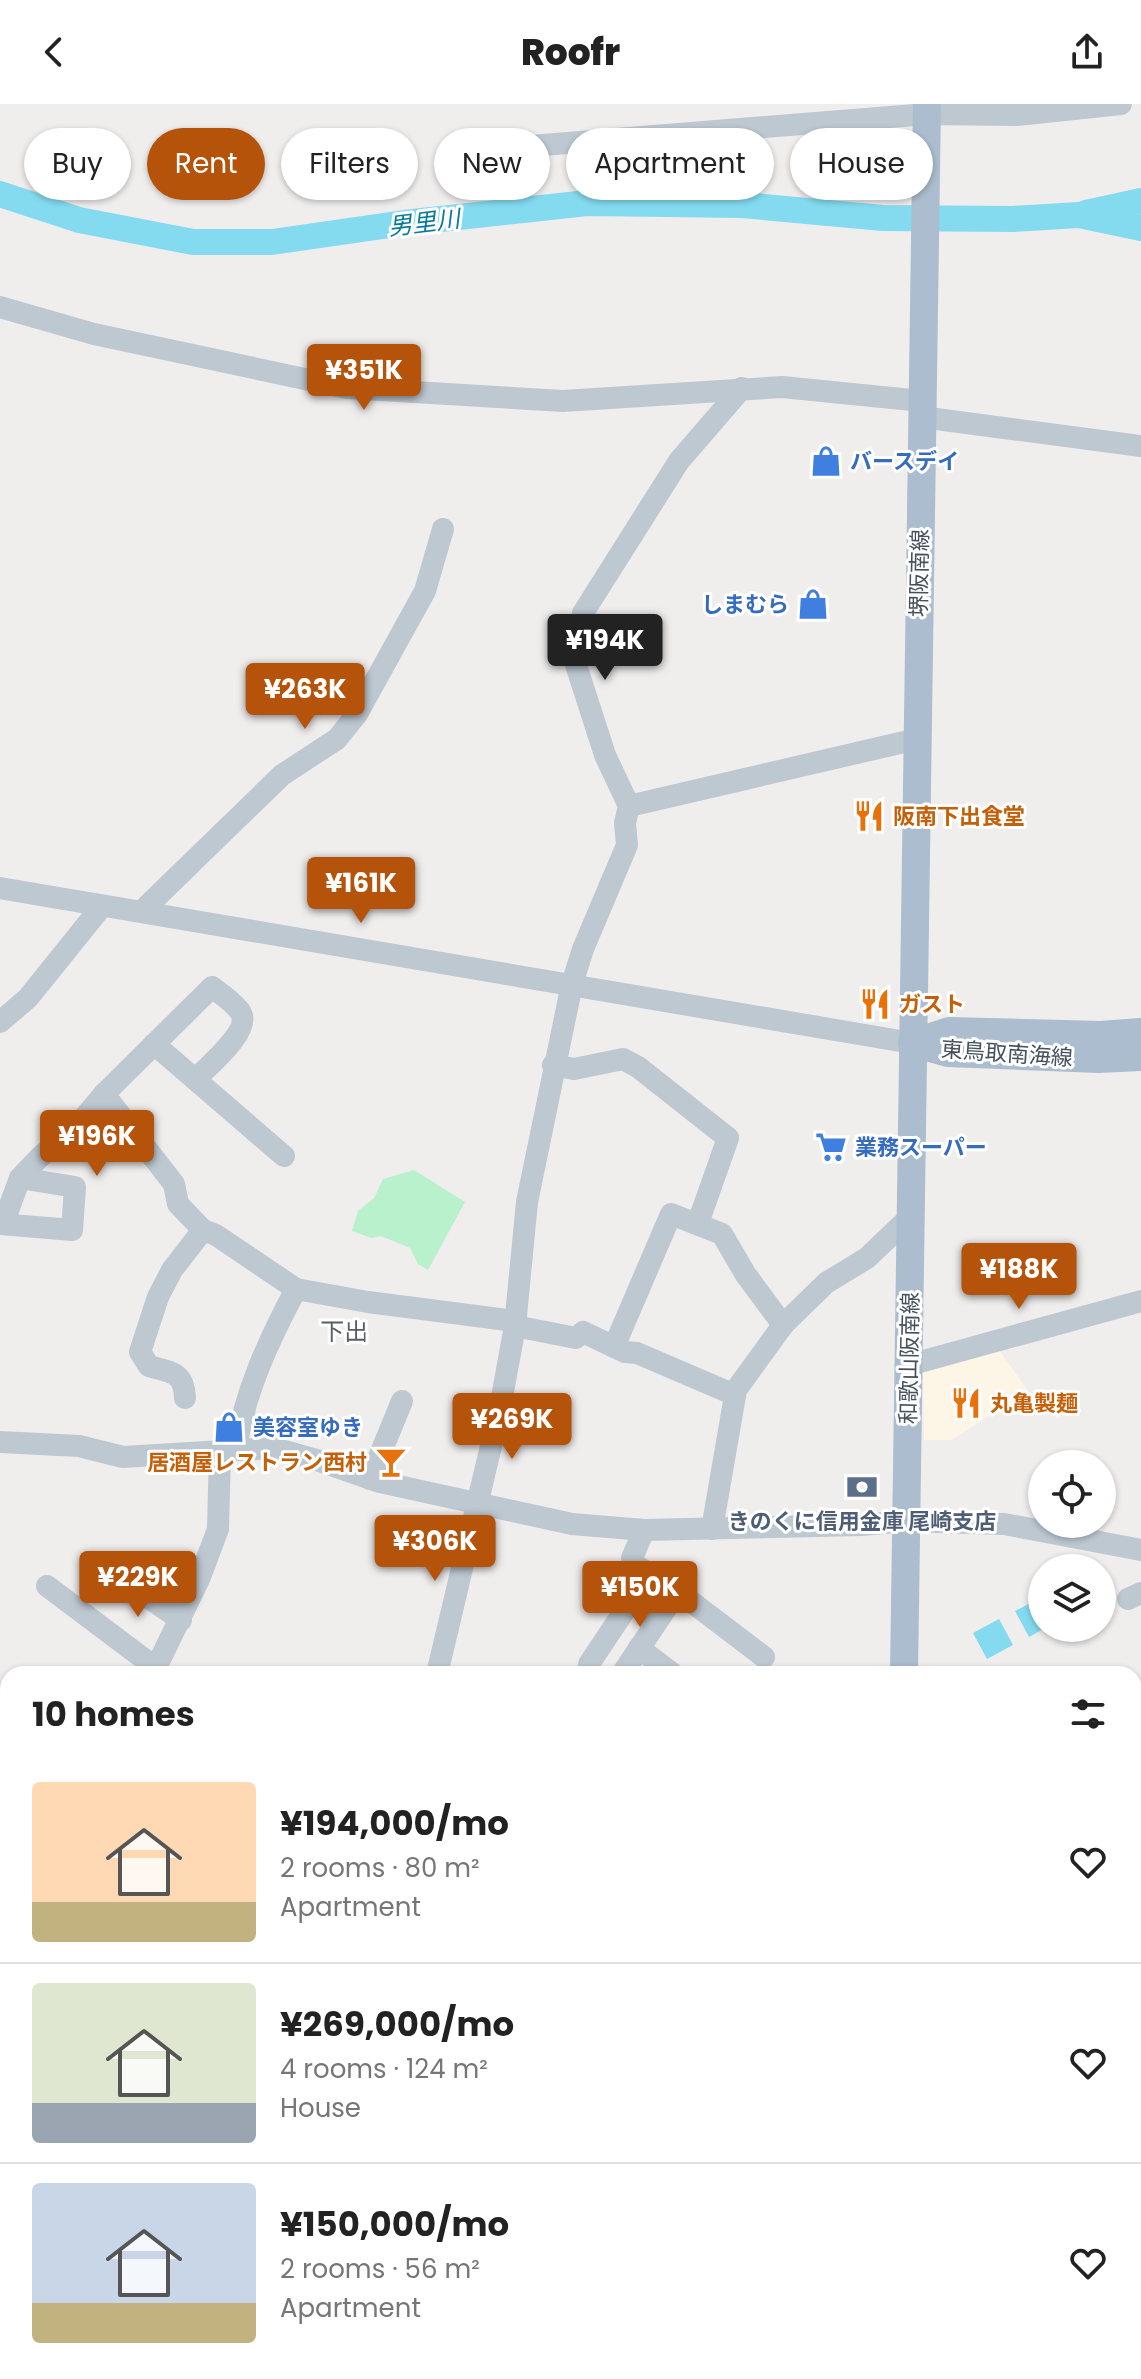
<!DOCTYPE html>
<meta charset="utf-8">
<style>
body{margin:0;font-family:Poppins,"Noto Sans JP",sans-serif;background:#f2f2f2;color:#222;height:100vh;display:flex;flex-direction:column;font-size:30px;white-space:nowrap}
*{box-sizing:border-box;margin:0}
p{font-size:26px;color:#767676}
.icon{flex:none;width:44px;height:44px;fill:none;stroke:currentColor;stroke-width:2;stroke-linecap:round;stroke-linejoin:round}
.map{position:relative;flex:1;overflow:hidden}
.drawer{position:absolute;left:0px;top:1562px;width:1142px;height:714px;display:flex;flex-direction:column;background:#fff;border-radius:24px 24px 0 0;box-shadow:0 2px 6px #0004}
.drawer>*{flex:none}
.hud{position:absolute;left:24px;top:24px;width:1094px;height:72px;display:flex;gap:16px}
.buttons{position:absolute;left:1028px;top:1346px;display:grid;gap:16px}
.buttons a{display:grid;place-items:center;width:88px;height:88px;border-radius:50%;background:#fff;box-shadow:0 2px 6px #0004;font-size:40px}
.price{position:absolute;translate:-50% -68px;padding:0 18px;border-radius:8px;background:#b45309;color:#fff;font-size:26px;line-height:52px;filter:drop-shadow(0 2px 4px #0008)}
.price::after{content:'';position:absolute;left:50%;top:48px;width:24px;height:18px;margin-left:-12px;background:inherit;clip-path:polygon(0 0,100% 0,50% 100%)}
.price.on{background:#222;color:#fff}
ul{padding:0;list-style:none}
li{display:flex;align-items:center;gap:24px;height:200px;padding:0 32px}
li+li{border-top:2px solid #e0e0e0}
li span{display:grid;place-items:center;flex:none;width:224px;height:160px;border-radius:8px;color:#555}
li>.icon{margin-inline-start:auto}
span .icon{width:96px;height:96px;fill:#fffc;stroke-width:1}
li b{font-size:34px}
h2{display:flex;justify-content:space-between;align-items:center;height:96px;padding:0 32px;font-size:34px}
.tag{padding:0 28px;border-radius:36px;background:#fff;box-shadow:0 2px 6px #0004;font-size:28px;line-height:72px}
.tag.on{background:#b45309;color:#fff}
header{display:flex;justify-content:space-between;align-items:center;height:104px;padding:0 32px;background:#fff;font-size:36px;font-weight:800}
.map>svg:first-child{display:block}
.commercial{fill:#fdf5e5}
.green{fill:#b9f1cd}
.water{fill:#84dbf0}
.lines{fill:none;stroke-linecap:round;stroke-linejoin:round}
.river{stroke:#84dbf0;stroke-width:26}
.minor{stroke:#bdc8d1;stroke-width:22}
.major{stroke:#abbdce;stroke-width:28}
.labels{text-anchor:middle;stroke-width:6;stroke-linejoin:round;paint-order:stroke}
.shop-label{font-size:22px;font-weight:bold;fill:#366cbe;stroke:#fff;text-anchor:start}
.street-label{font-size:22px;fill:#45515c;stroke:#fff}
.food-label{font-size:22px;font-weight:bold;fill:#c56008;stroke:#fff;text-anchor:start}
.service-label{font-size:22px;font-weight:bold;fill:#4e5e75;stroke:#fff}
.water-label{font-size:24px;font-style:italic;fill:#077b96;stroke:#fff}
.neighbourhood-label{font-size:24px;fill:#5a5e63;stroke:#fff}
</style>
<header><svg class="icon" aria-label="back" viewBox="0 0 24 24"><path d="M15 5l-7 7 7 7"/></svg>Roofr<svg class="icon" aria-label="share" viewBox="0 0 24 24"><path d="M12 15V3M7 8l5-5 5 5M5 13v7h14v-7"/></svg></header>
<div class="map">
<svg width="1141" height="2275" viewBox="0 0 1141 2275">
<rect width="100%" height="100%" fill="#f0eded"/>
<path class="commercial" d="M999,1246L1029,1288L951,1336H924L923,1269Z"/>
<path class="green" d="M414,1066L465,1098L428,1166L418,1160L410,1144L381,1132L371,1134L352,1127L358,1107L374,1094L383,1075Z"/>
<g class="water">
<path d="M1042,1493V1524H1045L1029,1533L1015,1507Z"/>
<path d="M999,1515L1013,1541L987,1555L973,1529Z"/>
</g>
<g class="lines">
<g class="river">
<path d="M0,90L79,116L193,138H272L404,119L587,99L742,101L883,114L1012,115L1079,111L1141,124"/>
<path d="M1086,109L1141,97"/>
</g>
<g class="minor">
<path d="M518,43L927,10L1017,11L1121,0"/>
<path d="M0,203L94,230L347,284L563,297L782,283L922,297"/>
<path d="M921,313L1141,342"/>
<path d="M629,702L917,635"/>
<path d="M0,784L912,939"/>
<path d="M142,807L282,671L337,635L357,610L425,487L443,425"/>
<path d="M0,918L28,894L102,802"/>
<path d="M154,940L284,1052"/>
<path d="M553,961L574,965L623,955L638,963L728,1034L698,1119"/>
<path d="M104,990L174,1080L178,1100L203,1126L216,1131L296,1185L368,1198L515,1217"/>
<path d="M20,1074L40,1053L77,1022L104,990L212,883C221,890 235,899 241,909C251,927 208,962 196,975"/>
<path d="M0,1120L72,1126L75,1083L20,1074L3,1120"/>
<path d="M515,1222L576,1234L583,1228L625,1248L637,1249L735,1291"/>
<path d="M614,1243L671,1110L722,1130L746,1171L783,1221"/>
<path d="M909,1261L1141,1197"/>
<path d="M185,1294C184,1267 171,1269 149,1262L140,1248L158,1193L172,1166L203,1126"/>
<path d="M0,1338L79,1342L123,1353L274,1344L317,1356L380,1378L572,1420L644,1426L861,1421L907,1417L1004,1420L1141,1446"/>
<path d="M236,1344C245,1287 269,1236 296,1185"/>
<path d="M370,1375L402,1297"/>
<path d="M712,1425L736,1286L783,1221L826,1179L867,1154L911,1112"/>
<path d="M644,1426L632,1454L634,1460L693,1499L764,1553"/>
<path d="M121,1475L181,1516"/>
<path d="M47,1482L156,1564"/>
<path d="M1128,1495L1141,1489"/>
<path d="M639,1544L673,1570"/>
<path d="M153,1570L200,1473L218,1425L220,1348"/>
<path d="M437,1570L500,1304L515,1222L527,1098L572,880L583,845L627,741L625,719L629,702L605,651L576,561L583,509L679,357L742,284"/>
<path d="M589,1570V1560L649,1470"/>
<path d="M622,1570L677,1488"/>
<path d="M0,1692L8,1697"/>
<path d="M1134,1784L1141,1778"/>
<path d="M0,1817L8,1824"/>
<path d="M0,1965L8,1967"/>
<path d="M1134,2007L1141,2013"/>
<path d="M1134,2181L1141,2184"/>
<path d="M0,2199L8,2193"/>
<path d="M1134,2208L1141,2214"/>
<path d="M0,2253L8,2258"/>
<path d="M23,2268L34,2275"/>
<path d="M300,2268L323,2275"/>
<path d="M628,2268L636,2275"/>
<path d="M741,2268L749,2275"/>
<path d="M809,2268L817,2275"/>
<path d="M264,2275L267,2268"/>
<path d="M364,2275L367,2268"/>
</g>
<g class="major">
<path d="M912,939L949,927L1101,931L1141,928"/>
<path d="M913,939L948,949L1099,955L1141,953"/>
<path d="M904,1570L927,0"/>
<path d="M834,2275L836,2268"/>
</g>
</g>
<defs>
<symbol id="shop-bare" viewBox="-9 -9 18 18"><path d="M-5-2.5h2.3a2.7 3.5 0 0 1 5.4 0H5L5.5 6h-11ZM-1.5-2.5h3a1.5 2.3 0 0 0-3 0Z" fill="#3f7fe0" stroke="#fff" stroke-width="2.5" paint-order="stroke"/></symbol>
<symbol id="restaurant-bare" viewBox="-9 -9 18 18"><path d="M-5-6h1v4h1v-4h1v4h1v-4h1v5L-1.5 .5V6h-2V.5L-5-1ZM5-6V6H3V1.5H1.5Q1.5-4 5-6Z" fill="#e8710a" stroke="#fff" stroke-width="2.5" paint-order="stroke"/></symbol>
<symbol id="supermarket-bare" viewBox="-9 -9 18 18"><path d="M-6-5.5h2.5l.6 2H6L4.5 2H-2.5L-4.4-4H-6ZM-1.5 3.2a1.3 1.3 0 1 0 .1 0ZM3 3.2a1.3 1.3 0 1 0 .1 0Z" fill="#3f7fe0" stroke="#fff" stroke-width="2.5" paint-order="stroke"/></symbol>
<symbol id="bar-bare" viewBox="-9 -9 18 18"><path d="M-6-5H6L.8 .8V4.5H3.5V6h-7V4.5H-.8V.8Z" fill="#e8710a" stroke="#fff" stroke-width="2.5" paint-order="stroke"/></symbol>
<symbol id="bank-bare" viewBox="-9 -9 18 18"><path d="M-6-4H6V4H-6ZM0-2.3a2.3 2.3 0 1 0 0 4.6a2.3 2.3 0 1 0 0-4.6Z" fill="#5c6f8a" stroke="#fff" stroke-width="2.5" paint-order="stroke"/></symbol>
</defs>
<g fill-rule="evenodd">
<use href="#shop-bare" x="804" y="335" width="44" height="44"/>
<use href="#shop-bare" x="791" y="478" width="44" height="44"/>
<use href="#restaurant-bare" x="847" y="690" width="44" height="44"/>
<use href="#restaurant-bare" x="853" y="878" width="44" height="44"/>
<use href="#supermarket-bare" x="809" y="1021" width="44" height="44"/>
<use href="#restaurant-bare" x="944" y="1277" width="44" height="44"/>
<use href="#shop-bare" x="207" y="1301" width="44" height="44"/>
<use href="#bar-bare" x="369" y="1336" width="44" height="44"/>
<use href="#bank-bare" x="840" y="1361" width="44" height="44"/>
</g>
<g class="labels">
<g class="shop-label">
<text x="850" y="365">バースデイ</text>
<text x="789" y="508" text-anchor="end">しまむら</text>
<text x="855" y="1051">業務スーパー</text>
<text x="253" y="1331">美容室ゆき</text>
</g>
<g class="street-label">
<text transform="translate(919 469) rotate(-89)" y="8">堺阪南線</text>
<text transform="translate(1007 949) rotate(4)" y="8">東鳥取南海線</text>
<text transform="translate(909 1254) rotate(-89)" y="8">和歌山阪南線</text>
</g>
<g class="food-label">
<text x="893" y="720">阪南下出食堂</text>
<text x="899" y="908">ガスト</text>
<text x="990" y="1307">丸亀製麺</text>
<text x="367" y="1366" text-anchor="end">居酒屋レストラン西村</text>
</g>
<g class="service-label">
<text x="862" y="1425">きのくに信用金庫 尾崎支店</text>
</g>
<g class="water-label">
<text transform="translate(424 119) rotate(-7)" y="8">男里川</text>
</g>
<g class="neighbourhood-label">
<text x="344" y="1236">下出</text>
</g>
</g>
</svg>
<div class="buttons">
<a><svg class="icon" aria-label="locate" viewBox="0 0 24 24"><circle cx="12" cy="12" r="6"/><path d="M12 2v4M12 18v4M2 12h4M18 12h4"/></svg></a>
<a><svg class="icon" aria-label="layers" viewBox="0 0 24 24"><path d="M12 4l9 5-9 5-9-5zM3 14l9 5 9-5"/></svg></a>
</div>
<b class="price" style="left:364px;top:308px">¥351K</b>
<b class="price on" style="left:605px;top:578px">¥194K</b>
<b class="price" style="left:305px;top:627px">¥263K</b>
<b class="price" style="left:361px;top:821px">¥161K</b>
<b class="price" style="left:97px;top:1074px">¥196K</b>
<b class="price" style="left:1019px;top:1207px">¥188K</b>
<b class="price" style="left:512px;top:1357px">¥269K</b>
<b class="price" style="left:435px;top:1479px">¥306K</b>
<b class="price" style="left:138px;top:1515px">¥229K</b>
<b class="price" style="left:640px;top:1525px">¥150K</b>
<div class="hud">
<a class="tag">Buy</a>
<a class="tag on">Rent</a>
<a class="tag">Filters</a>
<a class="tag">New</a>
<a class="tag">Apartment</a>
<a class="tag">House</a>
</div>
<section class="drawer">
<h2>10 homes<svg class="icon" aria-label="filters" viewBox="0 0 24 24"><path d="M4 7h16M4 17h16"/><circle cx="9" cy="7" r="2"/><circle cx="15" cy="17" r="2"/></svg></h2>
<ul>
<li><span style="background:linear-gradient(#ffd9b3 75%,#c2b280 0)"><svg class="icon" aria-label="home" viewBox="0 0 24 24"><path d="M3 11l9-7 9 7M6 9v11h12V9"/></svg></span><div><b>¥194,000/mo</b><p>2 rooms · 80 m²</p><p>Apartment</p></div><svg class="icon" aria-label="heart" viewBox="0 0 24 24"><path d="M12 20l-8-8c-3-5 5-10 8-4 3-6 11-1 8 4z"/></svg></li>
<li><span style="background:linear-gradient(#dfe7d0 75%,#9aa5b1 0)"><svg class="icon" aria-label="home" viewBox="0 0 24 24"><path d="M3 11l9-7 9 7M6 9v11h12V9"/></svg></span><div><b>¥269,000/mo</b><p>4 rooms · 124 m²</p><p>House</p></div><svg class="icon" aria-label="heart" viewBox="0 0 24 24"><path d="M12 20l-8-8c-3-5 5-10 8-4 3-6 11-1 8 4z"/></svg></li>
<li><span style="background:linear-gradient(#c9d6e8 75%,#c2b280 0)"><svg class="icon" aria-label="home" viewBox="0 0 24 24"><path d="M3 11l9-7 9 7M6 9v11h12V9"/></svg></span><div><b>¥150,000/mo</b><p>2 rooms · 56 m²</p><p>Apartment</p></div><svg class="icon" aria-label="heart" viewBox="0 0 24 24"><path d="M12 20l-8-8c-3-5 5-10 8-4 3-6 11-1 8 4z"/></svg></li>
</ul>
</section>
</div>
